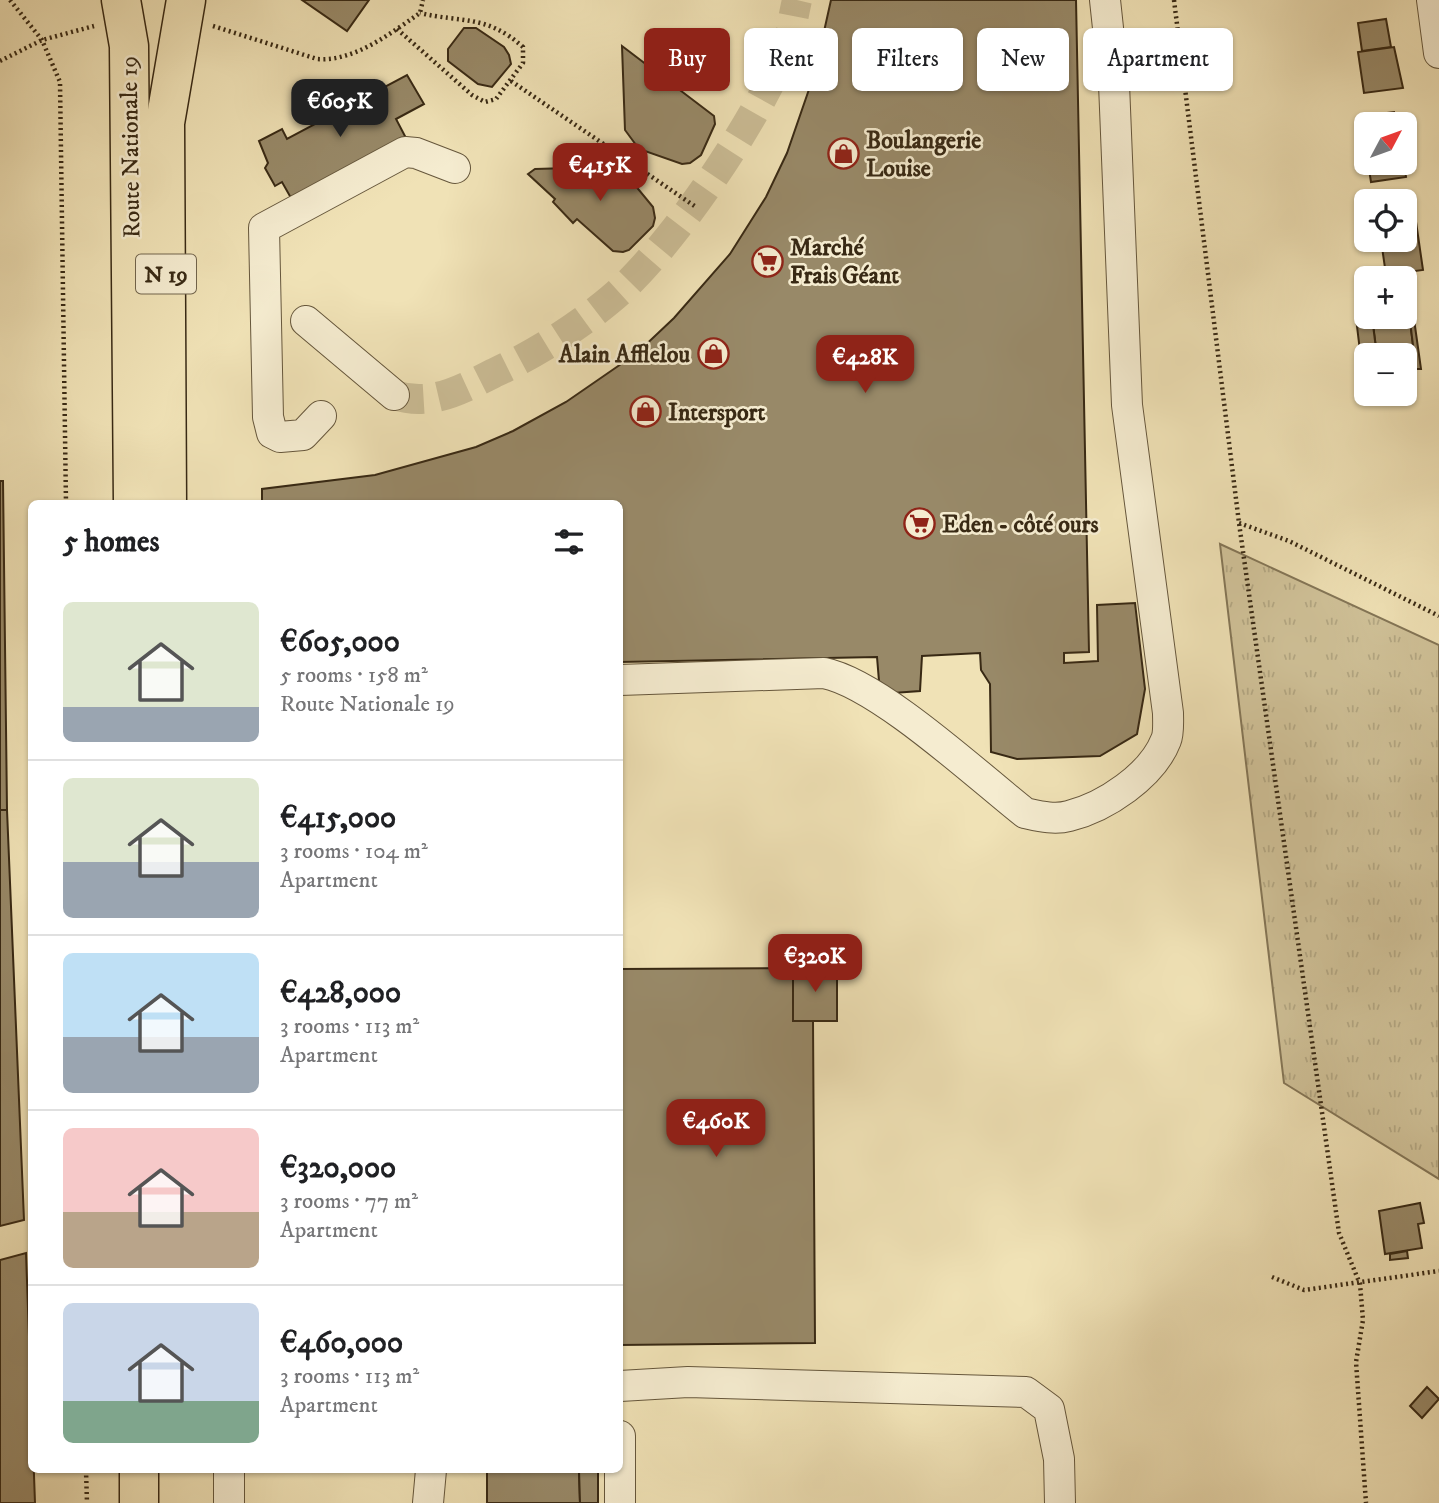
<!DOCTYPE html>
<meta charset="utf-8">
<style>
body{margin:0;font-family:"IM FELL DW Pica",serif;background:#f6f6f6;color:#202124;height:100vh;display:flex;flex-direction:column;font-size:26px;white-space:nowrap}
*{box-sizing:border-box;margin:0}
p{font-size:23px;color:#757577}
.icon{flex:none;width:38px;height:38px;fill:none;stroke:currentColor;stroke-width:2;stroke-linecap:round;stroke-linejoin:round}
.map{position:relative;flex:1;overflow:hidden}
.panel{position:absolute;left:28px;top:500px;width:595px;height:973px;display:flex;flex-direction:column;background:#fff;border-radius:10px;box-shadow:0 2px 5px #0004}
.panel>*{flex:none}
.guide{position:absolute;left:644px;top:28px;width:665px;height:63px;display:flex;gap:14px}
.needle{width:46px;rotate:49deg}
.fabs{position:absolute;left:1354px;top:112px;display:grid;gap:14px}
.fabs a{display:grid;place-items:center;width:63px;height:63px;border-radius:10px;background:#fff;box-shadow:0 2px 5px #0004;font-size:35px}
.price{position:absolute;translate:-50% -60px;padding:0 16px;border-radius:14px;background:#8f2418;color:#fff;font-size:23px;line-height:46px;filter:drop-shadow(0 2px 4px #0008)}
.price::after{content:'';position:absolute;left:50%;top:42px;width:21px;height:16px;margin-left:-10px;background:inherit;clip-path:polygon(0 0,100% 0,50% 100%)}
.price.current{background:#222;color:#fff}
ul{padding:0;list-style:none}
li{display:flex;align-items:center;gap:21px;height:175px;padding:0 35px}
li+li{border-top:2px solid #e0e0e0}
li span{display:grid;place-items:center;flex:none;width:196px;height:140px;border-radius:10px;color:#555}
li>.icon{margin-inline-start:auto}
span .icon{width:84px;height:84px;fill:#fffc;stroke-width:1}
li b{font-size:30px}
h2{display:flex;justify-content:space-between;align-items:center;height:84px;padding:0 35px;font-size:30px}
.tag{padding:0 24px;border-radius:10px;background:#fff;box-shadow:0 2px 5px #0004;font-size:24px;line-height:63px}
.tag.current{background:#8f2418;color:#fff}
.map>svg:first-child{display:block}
.grass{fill:url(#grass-tufts);stroke:#847657;stroke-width:2}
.building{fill:#988968;stroke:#382914;stroke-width:2}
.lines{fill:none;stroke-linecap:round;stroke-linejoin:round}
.minor-tunnel{stroke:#cbbd96;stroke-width:30;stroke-dasharray:30 15;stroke-linecap:butt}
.minor-casing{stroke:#66573c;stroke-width:32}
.major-casing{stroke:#382914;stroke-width:41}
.path{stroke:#382914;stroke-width:4.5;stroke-dasharray:2 3.5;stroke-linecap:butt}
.minor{stroke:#f5ecd0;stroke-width:30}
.major{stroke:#f0e2b6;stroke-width:38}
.labels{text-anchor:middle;stroke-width:5;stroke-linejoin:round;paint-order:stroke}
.shield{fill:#f5ecd0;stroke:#71644c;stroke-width:2}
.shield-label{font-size:23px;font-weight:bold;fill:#382914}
.poi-label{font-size:24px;font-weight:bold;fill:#382914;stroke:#f5ecd0;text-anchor:start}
.street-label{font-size:24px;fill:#382914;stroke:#f5ecd0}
</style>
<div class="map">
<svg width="1439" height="1503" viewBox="0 0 1439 1503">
<defs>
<pattern id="grass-tufts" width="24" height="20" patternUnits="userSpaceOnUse" patternTransform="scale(1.75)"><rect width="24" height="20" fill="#d1c39a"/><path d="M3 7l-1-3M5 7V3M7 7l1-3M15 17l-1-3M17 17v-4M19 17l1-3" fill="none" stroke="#b4a884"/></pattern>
</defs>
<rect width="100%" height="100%" fill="#f0e2b6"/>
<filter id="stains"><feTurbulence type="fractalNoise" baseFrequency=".00286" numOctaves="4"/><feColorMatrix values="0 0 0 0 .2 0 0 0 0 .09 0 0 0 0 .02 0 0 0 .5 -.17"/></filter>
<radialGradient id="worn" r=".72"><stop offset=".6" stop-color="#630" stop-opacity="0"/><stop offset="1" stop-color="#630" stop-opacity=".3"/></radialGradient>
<path class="grass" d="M1220,544L1439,645V1179L1284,1083Z"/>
<g class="building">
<path d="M302,0H369L347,31Z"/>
<path d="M831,0H1076L1089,652L1064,653V663L1098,661L1097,605L1135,603L1145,689L1137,734L1100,756L1017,759L991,752L990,684L981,670L980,653L922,656L920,691L893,693L879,681L877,657L620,662V504H262V489L375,475L476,447L513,431L566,402L637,353L674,318L730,254L766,197L787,153L815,72Z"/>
<path d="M1386,19L1391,47L1362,51L1358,23Z"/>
<path d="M464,28H476L504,47L509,55L511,64L492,87L478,84L448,61V49Z"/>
<path d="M622,46L714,116L715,124L701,155L690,163L682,164L639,149L625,130Z"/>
<path d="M1394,47L1403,88L1364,93L1358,52Z"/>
<path d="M407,75L424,104L396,119L406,138L291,198L282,182L275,186L265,168L268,163L259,141L282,129L287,139Z"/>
<path d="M1394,112L1396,124H1367V151L1362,116Z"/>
<path d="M1368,163H1404L1406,177L1371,182Z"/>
<path d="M604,167L630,179L653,207L655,218L653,226L629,250L623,252L613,251L577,219L573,223L553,202L555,199L528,174L535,169Z"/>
<path d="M1415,215L1423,270L1386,275L1381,240H1405V217Z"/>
<path d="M1367,222V240H1381L1382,245L1363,248L1360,223Z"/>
<path d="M1405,298H1411L1413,312L1409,313L1416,369L1405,371V355H1377L1372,317H1405Z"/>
<path d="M1413,312L1421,369H1416L1409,313Z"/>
<path d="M1372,317L1376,349L1360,351L1356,318Z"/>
<path d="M0,481H3L7,810H0Z"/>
<path d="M0,810H7L24,1220L0,1226Z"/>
<path d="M837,967V1021H793V968Z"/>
<path d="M793,968V1021H813L815,1343L620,1345V969Z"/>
<path d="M1420,1203L1424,1223L1418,1224L1422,1248L1385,1254L1379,1211Z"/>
<path d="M1407,1251L1408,1258L1390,1260V1254Z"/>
<path d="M26,1253L35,1503H0V1260Z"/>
<path d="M1427,1387L1439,1399L1422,1418L1410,1406Z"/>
<path d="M487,1470H579L580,1503H487Z"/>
<path d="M579,1470H598V1503H580Z"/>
</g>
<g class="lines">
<path class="minor-tunnel" d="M394,395C431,407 460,390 494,373C535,354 575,329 611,299C669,251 756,122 784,52C791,36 793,17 797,0"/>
<defs>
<g id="minor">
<path d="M1432,0L1439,53"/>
<path d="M306,321L394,395"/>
<path d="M321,416L303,435L280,437L272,433L268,417L264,228L405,152L416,153L455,168"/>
<path d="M620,680L824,673C879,684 978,776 1025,813C1039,816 1054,820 1069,816C1105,807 1152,776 1166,740C1169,733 1168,721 1168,713L1127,405L1114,84L1105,0"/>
<path d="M620,1386L688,1382L1026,1392L1049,1409L1059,1459L1060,1503"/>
<path d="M620,1436V1503"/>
<path d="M229,1470V1503"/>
<path d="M428,1503L431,1470"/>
</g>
<g id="major">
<path d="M121,0L129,46L133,504"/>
<path d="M167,504L165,123L186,0"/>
<path d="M139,1470V1503"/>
</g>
</defs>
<use href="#minor" class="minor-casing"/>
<use href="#major" class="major-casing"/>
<g class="path">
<path d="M10,0L42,40L60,82L66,504"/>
<path d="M1174,0L1239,523L1339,1233L1360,1284L1363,1320L1356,1362L1366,1503"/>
<path d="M213,26L317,59C354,62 391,33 420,13L423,0"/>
<path d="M397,29L472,95L485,102L496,99L523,63V47C486,14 461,23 420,13"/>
<path d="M0,61L42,40L94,26"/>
<path d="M511,81L696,207"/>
<path d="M1239,523L1289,541L1439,616"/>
<path d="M1272,1277L1304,1290L1439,1271"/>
<path d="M86,1470L87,1503"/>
</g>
<use href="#minor" class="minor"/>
<use href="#major" class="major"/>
</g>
<defs>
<symbol id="shop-ring" viewBox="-11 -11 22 22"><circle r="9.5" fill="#f5ecd0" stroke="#8f2418" stroke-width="1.5"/><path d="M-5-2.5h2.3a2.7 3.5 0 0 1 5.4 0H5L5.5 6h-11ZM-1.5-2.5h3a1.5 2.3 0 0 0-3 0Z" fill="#8f2418"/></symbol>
<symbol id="supermarket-ring" viewBox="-11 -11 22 22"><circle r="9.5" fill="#f5ecd0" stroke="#8f2418" stroke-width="1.5"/><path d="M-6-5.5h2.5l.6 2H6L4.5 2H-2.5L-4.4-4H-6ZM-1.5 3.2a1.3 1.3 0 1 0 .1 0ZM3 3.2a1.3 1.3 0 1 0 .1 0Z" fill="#8f2418"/></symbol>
</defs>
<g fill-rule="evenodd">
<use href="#shop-ring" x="826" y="136" width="35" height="35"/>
<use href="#supermarket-ring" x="750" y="244" width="35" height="35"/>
<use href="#shop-ring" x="696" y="336" width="35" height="35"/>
<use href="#shop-ring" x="628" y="394" width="35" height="35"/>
<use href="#supermarket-ring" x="902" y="506" width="35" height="35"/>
</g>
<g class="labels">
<rect class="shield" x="136" y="254.5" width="60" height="39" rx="5"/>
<g class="shield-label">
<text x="166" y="282">N 19</text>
</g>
<g class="poi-label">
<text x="866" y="148">Boulangerie<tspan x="866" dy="28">Louise</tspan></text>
<text x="790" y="255">Marché<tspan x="790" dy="28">Frais Géant</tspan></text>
<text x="690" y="362" text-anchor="end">Alain Afflelou</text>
<text x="668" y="420">Intersport</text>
<text x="942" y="532">Eden - côté ours</text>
</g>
<g class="street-label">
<text transform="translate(130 147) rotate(-91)" y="8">Route Nationale 19</text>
</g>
</g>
<rect width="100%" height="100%" filter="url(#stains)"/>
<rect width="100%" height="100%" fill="url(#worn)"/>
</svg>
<div class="fabs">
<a><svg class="needle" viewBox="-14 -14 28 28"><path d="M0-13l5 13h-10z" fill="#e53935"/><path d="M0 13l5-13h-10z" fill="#757577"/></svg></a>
<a><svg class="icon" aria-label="locate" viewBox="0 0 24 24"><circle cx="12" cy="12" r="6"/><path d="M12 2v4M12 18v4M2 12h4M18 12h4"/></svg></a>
<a>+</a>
<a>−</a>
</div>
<b class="price current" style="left:340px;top:139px">€605K</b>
<b class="price" style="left:600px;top:203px">€415K</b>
<b class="price" style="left:865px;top:395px">€428K</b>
<b class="price" style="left:815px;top:994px">€320K</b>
<b class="price" style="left:716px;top:1159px">€460K</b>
<div class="guide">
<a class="tag current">Buy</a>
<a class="tag">Rent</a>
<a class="tag">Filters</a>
<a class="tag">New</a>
<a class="tag">Apartment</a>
</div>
<section class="panel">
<h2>5 homes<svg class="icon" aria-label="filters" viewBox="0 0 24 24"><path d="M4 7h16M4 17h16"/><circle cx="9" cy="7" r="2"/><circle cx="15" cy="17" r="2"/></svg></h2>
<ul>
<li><span style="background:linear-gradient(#dfe7d0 75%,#9aa5b1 0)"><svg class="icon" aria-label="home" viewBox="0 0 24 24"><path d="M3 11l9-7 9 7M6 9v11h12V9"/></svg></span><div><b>€605,000</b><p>5 rooms · 158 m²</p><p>Route Nationale 19</p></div></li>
<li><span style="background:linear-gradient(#dfe7d0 60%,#9aa5b1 0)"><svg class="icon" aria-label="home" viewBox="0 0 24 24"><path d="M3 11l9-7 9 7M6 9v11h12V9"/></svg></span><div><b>€415,000</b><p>3 rooms · 104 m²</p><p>Apartment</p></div></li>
<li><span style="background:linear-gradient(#bfe0f5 60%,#9aa5b1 0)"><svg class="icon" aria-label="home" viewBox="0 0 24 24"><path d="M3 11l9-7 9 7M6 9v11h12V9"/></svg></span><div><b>€428,000</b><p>3 rooms · 113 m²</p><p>Apartment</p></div></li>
<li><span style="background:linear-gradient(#f6c9c9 60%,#b9a48a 0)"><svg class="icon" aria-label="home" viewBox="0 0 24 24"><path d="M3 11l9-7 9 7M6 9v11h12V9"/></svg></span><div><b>€320,000</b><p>3 rooms · 77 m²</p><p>Apartment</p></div></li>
<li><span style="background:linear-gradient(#c9d6e8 70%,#7fa58c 0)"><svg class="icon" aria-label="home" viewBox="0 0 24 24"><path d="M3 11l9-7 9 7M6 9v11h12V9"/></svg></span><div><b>€460,000</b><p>3 rooms · 113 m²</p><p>Apartment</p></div></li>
</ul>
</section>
</div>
